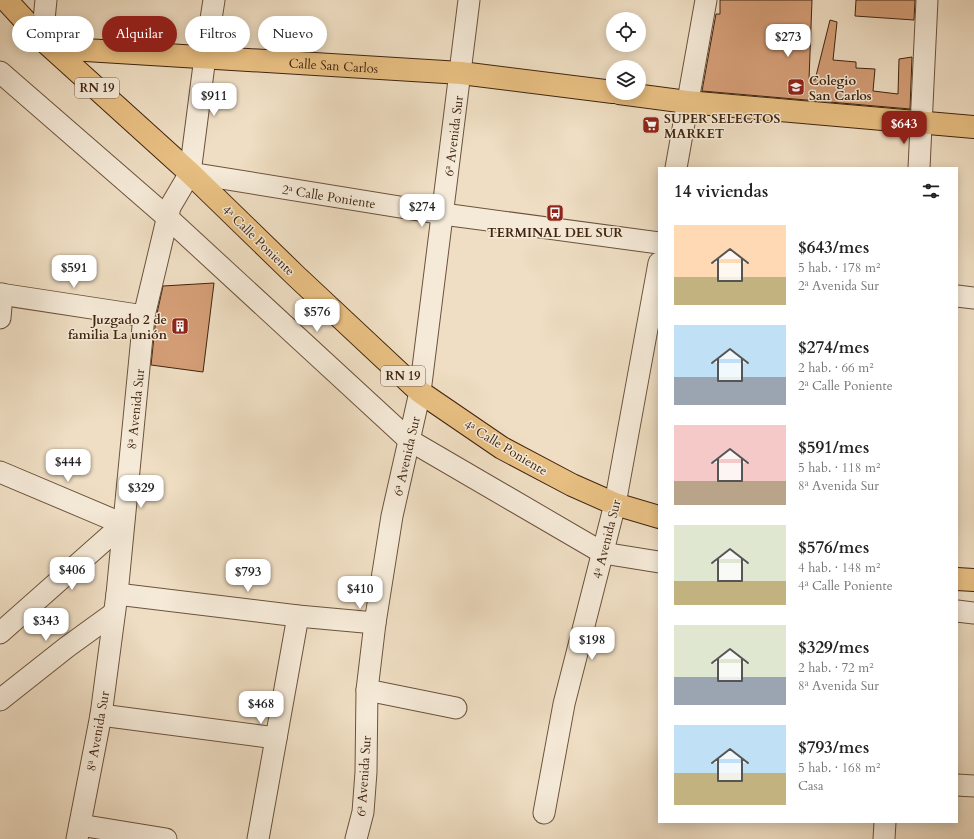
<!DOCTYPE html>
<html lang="es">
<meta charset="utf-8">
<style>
body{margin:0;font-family:Cardo,serif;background:#f6f6f6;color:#222;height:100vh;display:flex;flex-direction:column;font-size:15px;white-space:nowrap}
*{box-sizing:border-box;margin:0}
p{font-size:13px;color:#767676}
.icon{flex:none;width:22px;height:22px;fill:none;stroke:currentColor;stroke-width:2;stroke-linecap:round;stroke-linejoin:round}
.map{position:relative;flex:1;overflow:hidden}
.details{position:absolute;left:658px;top:167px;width:300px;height:656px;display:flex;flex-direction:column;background:#fff;border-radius:0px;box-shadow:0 2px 10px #0003}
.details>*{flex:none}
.guide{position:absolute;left:12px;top:16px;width:380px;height:36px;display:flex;gap:8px}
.tools{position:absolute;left:606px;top:12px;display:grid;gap:8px}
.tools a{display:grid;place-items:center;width:40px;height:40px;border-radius:50%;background:#fff;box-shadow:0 2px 10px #0003;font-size:20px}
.price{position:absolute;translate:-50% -34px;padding:0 9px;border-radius:8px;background:#fff;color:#222;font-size:13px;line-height:26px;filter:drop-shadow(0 1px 2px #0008)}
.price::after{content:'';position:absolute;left:50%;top:24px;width:12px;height:9px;margin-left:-6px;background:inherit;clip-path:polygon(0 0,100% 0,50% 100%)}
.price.selected{background:#8f2418;color:#fff}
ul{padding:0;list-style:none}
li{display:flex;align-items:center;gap:12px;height:100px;padding:0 16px}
li span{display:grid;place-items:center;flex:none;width:112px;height:80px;border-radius:0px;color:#555}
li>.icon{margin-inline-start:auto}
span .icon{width:48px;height:48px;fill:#fffc;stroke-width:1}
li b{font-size:17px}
h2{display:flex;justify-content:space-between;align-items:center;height:48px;padding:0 16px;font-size:17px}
.tag{padding:0 14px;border-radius:18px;background:#fff;box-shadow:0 2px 10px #0003;font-size:14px;line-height:36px}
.tag.selected{background:#8f2418;color:#fff}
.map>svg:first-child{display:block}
.building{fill:#d59e77;stroke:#40240f}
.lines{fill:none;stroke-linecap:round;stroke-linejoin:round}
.minor-casing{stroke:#6c523c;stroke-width:23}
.major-casing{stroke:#40240f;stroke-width:24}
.minor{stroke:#f5ead8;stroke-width:21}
.major{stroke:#e8bf82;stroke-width:22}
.labels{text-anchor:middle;stroke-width:3;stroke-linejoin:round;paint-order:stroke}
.shield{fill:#f5ead8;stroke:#765f4b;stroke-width:1}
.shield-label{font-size:12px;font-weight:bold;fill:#40240f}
.street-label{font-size:13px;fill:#40240f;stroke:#f5ead8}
.poi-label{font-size:13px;font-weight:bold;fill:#40240f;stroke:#f5ead8;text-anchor:start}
</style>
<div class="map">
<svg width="974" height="839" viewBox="0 0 974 839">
<rect width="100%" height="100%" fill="#efdec3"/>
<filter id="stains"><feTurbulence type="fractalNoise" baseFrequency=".005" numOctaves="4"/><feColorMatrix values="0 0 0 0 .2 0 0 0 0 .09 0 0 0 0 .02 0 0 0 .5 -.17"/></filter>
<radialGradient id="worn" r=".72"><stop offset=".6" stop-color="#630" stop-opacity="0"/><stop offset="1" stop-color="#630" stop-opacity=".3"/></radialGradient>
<g class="building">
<path d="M720,0H812L809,80H815L830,20L837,22L833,60L856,62V68L875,69L873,91L898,94L899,59L912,57L910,109L702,91L716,14H720Z"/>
<path d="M856,0H915L914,20L855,16Z"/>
<path d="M214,283L203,372L151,365L156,318L163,286Z"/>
</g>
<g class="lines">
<defs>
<g id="minor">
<path d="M42,39L46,0"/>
<path d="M0,72L168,218L409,440L603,553L659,562"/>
<path d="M676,168L706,0"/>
<path d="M919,168L927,0"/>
<path d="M190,173L443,214L659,243"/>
<path d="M0,294L144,316"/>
<path d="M957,296L974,298"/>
<path d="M0,318L2,294"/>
<path d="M0,472L123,524L0,633"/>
<path d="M117,594L298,616L375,623"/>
<path d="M957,611L974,613"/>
<path d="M367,690L456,708"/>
<path d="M0,700L67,647L114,613"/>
<path d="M101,715L276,738"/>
<path d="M957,785L974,786"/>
<path d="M544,813L564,704L615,504L659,263"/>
<path d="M80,825L166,839"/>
<path d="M77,839L101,715L117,594L144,316L170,207L190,173L205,57L214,0"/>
<path d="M258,839L298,616"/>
<path d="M356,839L363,812L366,772L367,690L375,623L392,516L420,392L469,0"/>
<path d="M884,839L885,822"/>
</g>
<g id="major">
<path d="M6,0L42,39L190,173L296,276L420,392L502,448L572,485L615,504L659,517"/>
<path id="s1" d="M53,48L461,73L613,92"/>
<path d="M619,93L687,102L974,127"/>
<path d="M957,579L974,580"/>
</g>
</defs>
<use href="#minor" class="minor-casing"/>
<use href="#major" class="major-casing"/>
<use href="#minor" class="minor"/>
<use href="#major" class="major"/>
</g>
<defs>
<symbol id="school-square" viewBox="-11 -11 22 22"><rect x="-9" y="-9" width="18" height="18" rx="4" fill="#8f2418" stroke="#f5ead8"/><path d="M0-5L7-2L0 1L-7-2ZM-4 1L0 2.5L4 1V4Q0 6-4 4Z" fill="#fff"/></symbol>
<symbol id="supermarket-square" viewBox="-11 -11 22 22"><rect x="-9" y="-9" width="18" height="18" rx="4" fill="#8f2418" stroke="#f5ead8"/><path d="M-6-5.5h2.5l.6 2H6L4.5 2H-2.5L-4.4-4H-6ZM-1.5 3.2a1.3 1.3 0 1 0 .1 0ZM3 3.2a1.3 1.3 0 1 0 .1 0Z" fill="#fff"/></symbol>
<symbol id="bus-square" viewBox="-11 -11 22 22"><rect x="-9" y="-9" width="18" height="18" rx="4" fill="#8f2418" stroke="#f5ead8"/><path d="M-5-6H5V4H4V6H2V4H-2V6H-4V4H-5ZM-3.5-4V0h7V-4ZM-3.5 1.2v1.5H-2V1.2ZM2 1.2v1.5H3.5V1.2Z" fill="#fff"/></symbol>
<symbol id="building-square" viewBox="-11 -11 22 22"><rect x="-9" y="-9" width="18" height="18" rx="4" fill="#8f2418" stroke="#f5ead8"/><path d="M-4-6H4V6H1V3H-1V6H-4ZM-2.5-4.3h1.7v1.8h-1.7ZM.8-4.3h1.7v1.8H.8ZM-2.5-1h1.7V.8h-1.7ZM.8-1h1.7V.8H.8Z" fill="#fff"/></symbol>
</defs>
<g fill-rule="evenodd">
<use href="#school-square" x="786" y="77" width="20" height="20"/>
<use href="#supermarket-square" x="641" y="115" width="20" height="20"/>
<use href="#bus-square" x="545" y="203" width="20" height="20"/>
<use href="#building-square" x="170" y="316" width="20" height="20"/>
</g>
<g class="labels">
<g class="shield">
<rect x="75" y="78" width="44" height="20" rx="3"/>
<rect x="381" y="366" width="44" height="20" rx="3"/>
</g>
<g class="shield-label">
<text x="97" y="92">RN 19</text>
<text x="403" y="380">RN 19</text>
</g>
<g class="street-label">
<text dy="5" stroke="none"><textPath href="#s1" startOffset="281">Calle San Carlos</textPath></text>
<text transform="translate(453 136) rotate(-83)" y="5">6ª Avenida Sur</text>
<text transform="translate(329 196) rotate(9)" y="5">2ª Calle Poniente</text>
<text transform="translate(259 240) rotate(44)" y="5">4ª Calle Poniente</text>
<text transform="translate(135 409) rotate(-84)" y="5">8ª Avenida Sur</text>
<text transform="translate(506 447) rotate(31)" y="5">4ª Calle Poniente</text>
<text transform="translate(406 456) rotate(-77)" y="5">6ª Avenida Sur</text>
<text transform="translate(606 539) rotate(-76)" y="5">4ª Avenida Sur</text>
<text transform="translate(97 731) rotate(-80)" y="5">8ª Avenida Sur</text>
<text transform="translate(363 776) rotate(-86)" y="5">6ª Avenida Sur</text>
</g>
<g class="poi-label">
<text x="809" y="85">Colegio<tspan x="809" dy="15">San Carlos</tspan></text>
<text x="664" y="123">SUPER SELECTOS<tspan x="664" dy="15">MARKET</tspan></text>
<text x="555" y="237" text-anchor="middle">TERMINAL DEL SUR</text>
<text x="167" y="324" text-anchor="end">Juzgado 2 de<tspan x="167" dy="15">familia La unión</tspan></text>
</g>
</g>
<rect width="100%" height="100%" filter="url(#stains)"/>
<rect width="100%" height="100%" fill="url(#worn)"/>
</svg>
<div class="tools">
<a><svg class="icon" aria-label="locate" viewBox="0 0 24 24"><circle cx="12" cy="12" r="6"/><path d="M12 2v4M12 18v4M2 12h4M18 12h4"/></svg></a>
<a><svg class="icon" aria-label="layers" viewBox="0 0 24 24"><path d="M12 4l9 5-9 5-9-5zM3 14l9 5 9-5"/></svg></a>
</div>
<b class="price" style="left:788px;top:58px">$273</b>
<b class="price" style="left:214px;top:117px">$911</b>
<b class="price selected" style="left:904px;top:145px">$643</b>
<b class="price" style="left:422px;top:228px">$274</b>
<b class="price" style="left:74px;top:289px">$591</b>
<b class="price" style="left:317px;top:333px">$576</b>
<b class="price" style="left:68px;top:483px">$444</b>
<b class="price" style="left:141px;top:509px">$329</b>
<b class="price" style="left:72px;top:591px">$406</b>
<b class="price" style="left:248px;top:593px">$793</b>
<b class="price" style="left:360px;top:610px">$410</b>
<b class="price" style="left:46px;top:642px">$343</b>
<b class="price" style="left:592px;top:661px">$198</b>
<b class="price" style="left:261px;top:725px">$468</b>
<div class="guide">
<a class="tag">Comprar</a>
<a class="tag selected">Alquilar</a>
<a class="tag">Filtros</a>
<a class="tag">Nuevo</a>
</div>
<section class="details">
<h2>14 viviendas<svg class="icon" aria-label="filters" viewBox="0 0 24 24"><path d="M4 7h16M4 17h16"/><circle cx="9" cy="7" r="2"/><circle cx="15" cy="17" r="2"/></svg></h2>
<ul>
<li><span style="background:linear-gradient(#ffd9b3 65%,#c2b280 0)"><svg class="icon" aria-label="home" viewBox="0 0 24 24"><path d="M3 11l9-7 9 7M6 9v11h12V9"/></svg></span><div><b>$643/mes</b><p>5 hab. · 178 m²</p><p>2ª Avenida Sur</p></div></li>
<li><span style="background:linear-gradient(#bfe0f5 65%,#9aa5b1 0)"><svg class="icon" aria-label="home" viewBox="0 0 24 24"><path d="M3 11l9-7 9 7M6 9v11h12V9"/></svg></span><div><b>$274/mes</b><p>2 hab. · 66 m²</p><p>2ª Calle Poniente</p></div></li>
<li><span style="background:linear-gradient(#f6c9c9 70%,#b9a48a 0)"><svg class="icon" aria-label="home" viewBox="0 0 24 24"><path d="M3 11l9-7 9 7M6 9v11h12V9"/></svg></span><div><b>$591/mes</b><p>5 hab. · 118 m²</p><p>8ª Avenida Sur</p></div></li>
<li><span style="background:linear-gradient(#dfe7d0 70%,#c2b280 0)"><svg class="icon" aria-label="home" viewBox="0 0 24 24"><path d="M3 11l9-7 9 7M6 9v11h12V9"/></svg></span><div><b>$576/mes</b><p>4 hab. · 148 m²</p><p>4ª Calle Poniente</p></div></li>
<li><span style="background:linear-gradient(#dfe7d0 65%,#9aa5b1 0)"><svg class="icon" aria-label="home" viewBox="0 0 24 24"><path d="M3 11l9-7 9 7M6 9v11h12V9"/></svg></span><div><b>$329/mes</b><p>2 hab. · 72 m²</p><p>8ª Avenida Sur</p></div></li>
<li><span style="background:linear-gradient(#bfe0f5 60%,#c2b280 0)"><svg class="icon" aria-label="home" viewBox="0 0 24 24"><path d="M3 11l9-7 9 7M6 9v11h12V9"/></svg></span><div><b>$793/mes</b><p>5 hab. · 168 m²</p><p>Casa</p></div></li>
</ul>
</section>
</div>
